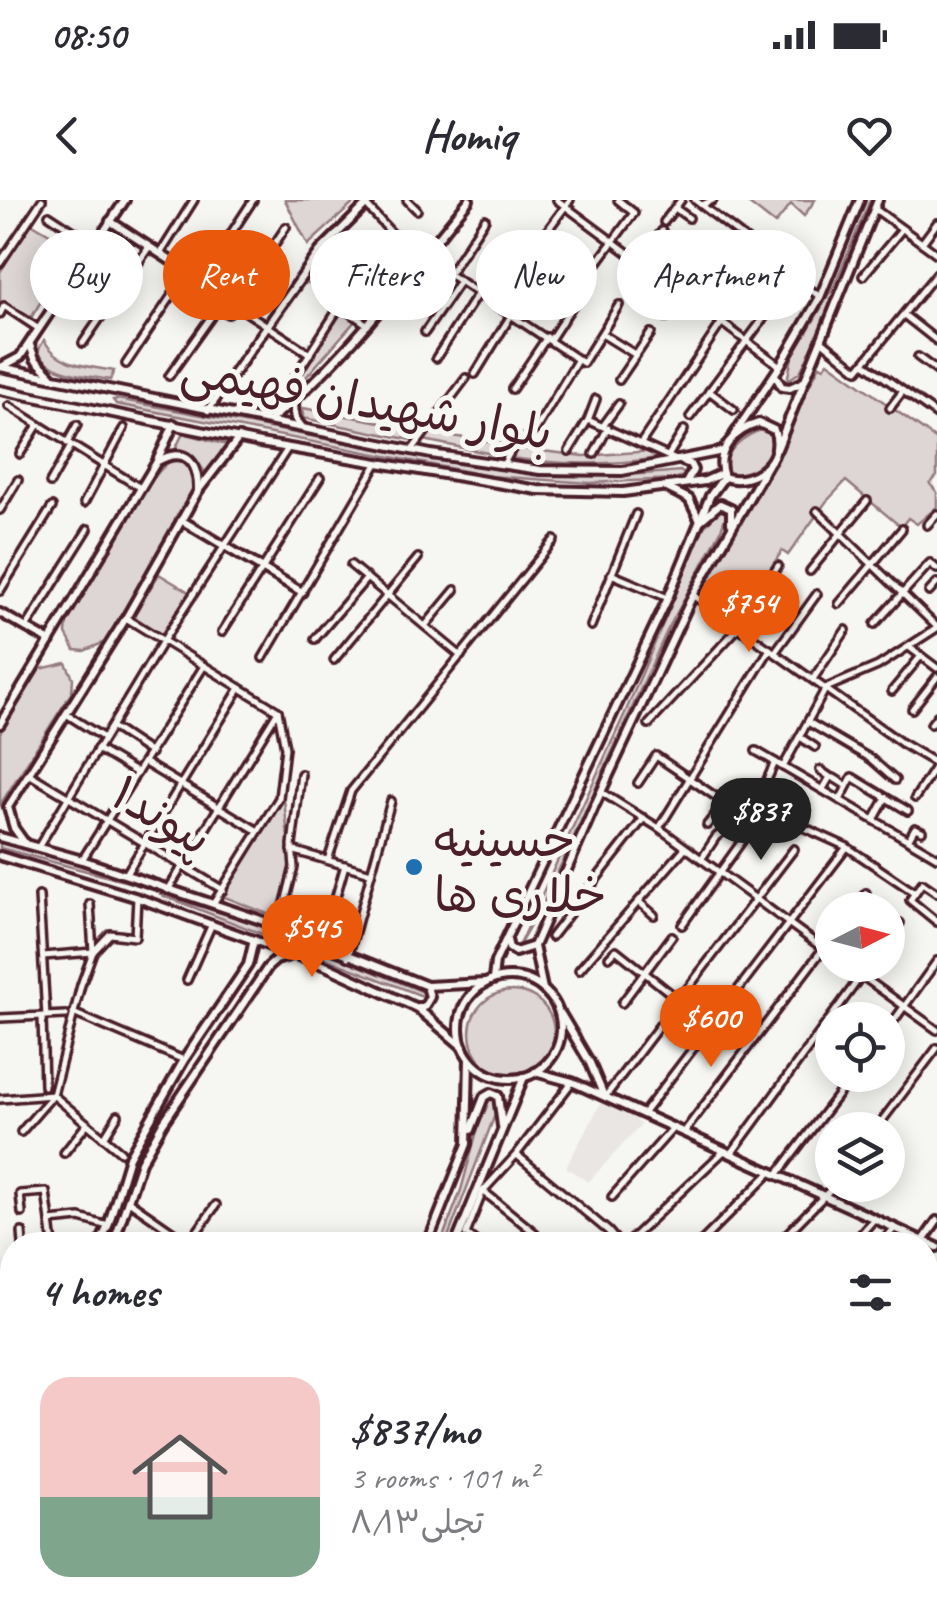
<!DOCTYPE html>
<meta charset="utf-8">
<style>
body{margin:0;font-family:Caveat,"Playpen Sans Arabic",sans-serif;background:#f2f2f3;color:#2b2b33;height:100vh;display:flex;flex-direction:column;font-size:38px;white-space:nowrap}
*{box-sizing:border-box;margin:0}
p{font-size:32px;color:#7c7c81}
.icon{flex:none;width:55px;height:55px;fill:none;stroke:currentColor;stroke-width:2;stroke-linecap:round;stroke-linejoin:round}
.map{position:relative;flex:1;overflow:hidden}
.details{position:absolute;left:0px;top:1032px;width:938px;height:392px;display:flex;flex-direction:column;background:#fff;border-radius:40px 40px 0 0;box-shadow:0 5px 25px #0003}
.details>*{flex:none}
.guide{position:absolute;left:30px;top:30px;width:878px;height:90px;display:flex;gap:20px}
.needle{width:65px;rotate:84deg}
.controls{position:absolute;left:815px;top:692px;display:grid;gap:20px}
.controls a{display:grid;place-items:center;width:90px;height:90px;border-radius:50%;background:#fff;box-shadow:0 5px 25px #0003;font-size:50px}
.price{position:absolute;translate:-50% -85px;padding:0 22px;border-radius:35px;background:#ea580c;color:#fff;font-size:32px;line-height:65px;filter:drop-shadow(0 2px 5px #0008)}
.price::after{content:'';position:absolute;left:50%;top:60px;width:30px;height:22px;margin-left:-15px;background:inherit;clip-path:polygon(0 0,100% 0,50% 100%)}
.price.selected{background:#222;color:#fff}
ul{padding:0;list-style:none}
li{display:flex;align-items:center;gap:30px;height:250px;padding:0 40px}
li+li{border-top:2px solid #e1e1e2}
li span{display:grid;place-items:center;flex:none;width:280px;height:200px;border-radius:30px;color:#555}
li>.icon{margin-inline-start:auto}
span .icon{width:120px;height:120px;fill:#fffc;stroke-width:1}
li b{font-size:42px}
h2{display:flex;justify-content:space-between;align-items:center;height:120px;padding:0 40px;font-size:42px}
.tag{padding:0 35px;border-radius:45px;background:#fff;box-shadow:0 5px 25px #0003;font-size:35px;line-height:90px}
.tag.selected{background:#ea580c;color:#fff}
.status{display:flex;justify-content:space-between;align-items:center;height:70px;padding:0 50px;background:#fff;direction:ltr}
.status svg{height:28px;fill:currentColor}
header{display:flex;justify-content:space-between;align-items:center;height:130px;padding:0 40px;background:#fff;font-size:45px;font-weight:800}
.map>svg:first-child{display:block}
.built{fill:#e9e6e3}
.green{fill:#ddd6d5;stroke:#947a80;stroke-width:2.5}
.lines{fill:none;stroke-linecap:round;stroke-linejoin:round}
.minor-casing{stroke:#4a1f2b;stroke-width:12}
.tertiary-casing{stroke:#4a1f2b;stroke-width:14}
.secondary-casing{stroke:#4a1f2b;stroke-width:14}
.minor{stroke:#f6f6f2;stroke-width:5}
.tertiary{stroke:#f6f6f2;stroke-width:6}
.secondary{stroke:#f6f6f2;stroke-width:6}
.poi-dot{fill:#1f6fb2;stroke:#f6f6f2;stroke-width:4}
.labels{text-anchor:middle;stroke-width:10;stroke-linejoin:round;paint-order:stroke}
.street-label{font-size:48px;fill:#4a1f2b;stroke:#f6f6f2}
.poi-label{font-size:48px;fill:#4a1f2b;stroke:#f6f6f2;text-anchor:start}
</style>
<div class="status"><b>08:50</b><svg viewBox="0 0 49 12"><path d="M0 12V9h3v3zM5 12V6h3v6zM10 12V3h3v9zM15 12V0h3v12zM26 1h20v11H26zM47 4h2v5h-2z"/></svg></div>
<header><svg class="icon" aria-label="back" viewBox="0 0 24 24"><path d="M15 5l-7 7 7 7"/></svg>Homiq<svg class="icon" aria-label="heart" viewBox="0 0 24 24"><path d="M12 20l-8-8c-3-5 5-10 8-4 3-6 11-1 8 4z"/></svg></header>
<div class="map">
<svg width="937" height="1424" viewBox="0 0 937 1424">
<rect width="100%" height="100%" fill="#f6f6f2"/>
<filter id="ink" filterUnits="userSpaceOnUse"><feTurbulence type="fractalNoise" baseFrequency=".01" numOctaves="2"/><feDisplacementMap in="SourceGraphic" scale="20" xChannelSelector="R" yChannelSelector="G"/><feConvolveMatrix kernelMatrix="1 2 1 2 8 2 1 2 1" color-interpolation-filters="sRGB"/></filter>
<g filter="url(#ink)">
<path class="built" d="M601,903L632,916L641,925L588,982L566,967Z"/>
<g class="green">
<path d="M285,0H357L308,45Z"/>
<path d="M750,0H815L804,16L791,4L775,24L748,3Z"/>
<path d="M870,0H877L835,102L800,172L787,181L792,157L834,86Z"/>
<path d="M31,23L73,48L31,118L0,101V72Z"/>
<path d="M319,63L374,103L368,110L360,111L340,96L335,101L306,82Z"/>
<path d="M340,111L355,121L279,208Z"/>
<path d="M44,140C58,166 88,166 114,171L110,180C85,175 51,175 38,151Z"/>
<path d="M828,162L937,240V276L930,284L937,292V307L917,324L908,318L901,327L846,281L826,302L788,355L782,351L738,417L703,392L820,165L824,167Z"/>
<path d="M117,199C194,213 271,228 348,243C462,265 563,284 680,271L686,275L674,279L590,283L490,276L116,204L113,200Z"/>
<path d="M303,208L419,229L412,240L303,218Z"/>
<path d="M765,229L774,236L775,244C766,262 753,273 734,279L727,274C720,252 745,234 765,229Z"/>
<path d="M428,232L507,245L502,256L424,240Z"/>
<path d="M183,233L227,245L206,274C198,262 190,246 174,252Z"/>
<path d="M517,248L584,256L652,251L664,257C611,266 563,265 509,258Z"/>
<path d="M172,260L187,261L194,270L196,287L105,442L84,451L75,450L66,434L67,421C88,387 144,276 172,260Z"/>
<path d="M720,309L727,312L721,330L666,433L546,698L517,749L625,513L704,327Z"/>
<path d="M159,374L192,394L165,437L133,416Z"/>
<path d="M66,463L73,478L72,492L0,605V533L40,469Z"/>
<path d="M284,599L291,666L278,718L222,696Z"/>
<path d="M0,640L78,660L143,686L0,648Z"/>
<path d="M159,694L252,722L426,793L425,797Z"/>
<circle cx="512" cy="833" r="42"/>
<path d="M490,897L497,903L496,912L445,1045H440L461,990L484,905Z"/>
</g>
<g class="lines">
<defs>
<g id="minor">
<path d="M407,0L417,10"/>
<path d="M557,0L780,166"/>
<path d="M695,0L820,97"/>
<path d="M366,5L418,62"/>
<path d="M702,5L713,0"/>
<path d="M675,8L689,18"/>
<path d="M875,9L937,54"/>
<path d="M49,15L95,45"/>
<path d="M664,22L681,0"/>
<path d="M544,35L570,0"/>
<path d="M922,43L937,23"/>
<path d="M160,54L194,0"/>
<path d="M422,56L583,163L619,105"/>
<path d="M316,57L383,107"/>
<path d="M639,62L662,31"/>
<path d="M0,63L42,0"/>
<path d="M594,67L634,13L618,0"/>
<path d="M208,69L253,0"/>
<path d="M449,74L485,19"/>
<path d="M863,76L902,29"/>
<path d="M182,81L228,114L286,27"/>
<path d="M521,82L534,89"/>
<path d="M679,91L713,42"/>
<path d="M481,95L515,44"/>
<path d="M635,97L652,72"/>
<path d="M234,104L310,154"/>
<path d="M704,109L738,61"/>
<path d="M0,114L4,106L39,129"/>
<path d="M904,115L937,141"/>
<path d="M516,116L551,63"/>
<path d="M667,118L684,95"/>
<path d="M425,132L460,81"/>
<path d="M602,134L636,155"/>
<path d="M550,140L580,94"/>
<path d="M821,140L858,170L937,73"/>
<path d="M83,143L149,47"/>
<path d="M918,157L937,171"/>
<path d="M436,158L478,93"/>
<path d="M864,163L937,215"/>
<path d="M126,164L195,61L240,94"/>
<path d="M475,174L512,114"/>
<path d="M169,176L218,107"/>
<path d="M619,180L651,133"/>
<path d="M512,189L547,137"/>
<path d="M709,191L734,210"/>
<path d="M285,192L340,106L368,125"/>
<path d="M9,206L139,287"/>
<path d="M890,208L903,191"/>
<path d="M690,217L778,99"/>
<path d="M588,220L676,260"/>
<path d="M603,226L619,204"/>
<path d="M67,243L77,225"/>
<path d="M641,243L722,122"/>
<path d="M412,250L466,178"/>
<path d="M569,251L588,220L596,199"/>
<path d="M20,254L38,225"/>
<path d="M594,254L608,228"/>
<path d="M668,256L684,230"/>
<path d="M503,265L512,249L536,229L578,159"/>
<path d="M50,283L71,246"/>
<path d="M84,303L124,228"/>
<path d="M0,310L18,280"/>
<path d="M817,311L937,427"/>
<path d="M927,325L937,314"/>
<path d="M351,365L461,456"/>
<path d="M810,371L867,301"/>
<path d="M611,374L668,398"/>
<path d="M0,391L52,307"/>
<path d="M929,392L937,383"/>
<path d="M693,395L903,544L937,564"/>
<path d="M839,404L902,329"/>
<path d="M126,418L278,511"/>
<path d="M875,424L930,363L937,369"/>
<path d="M425,426L455,390"/>
<path d="M591,426L636,314"/>
<path d="M26,428L88,329"/>
<path d="M222,432L320,278"/>
<path d="M315,439L367,378"/>
<path d="M909,447L937,468"/>
<path d="M775,452L817,394"/>
<path d="M263,458L377,264"/>
<path d="M334,460L418,358"/>
<path d="M813,479L846,430"/>
<path d="M826,488L878,466L937,428"/>
<path d="M892,491L921,456"/>
<path d="M912,509L937,477"/>
<path d="M66,514L104,538"/>
<path d="M808,522L871,559L895,580"/>
<path d="M649,524L739,427L778,366"/>
<path d="M931,524L937,516"/>
<path d="M112,527L151,553"/>
<path d="M800,537L815,547"/>
<path d="M97,549L137,573"/>
<path d="M756,551L937,657"/>
<path d="M145,563L258,631"/>
<path d="M783,567L826,488"/>
<path d="M820,570L830,577L823,589"/>
<path d="M29,574L223,690"/>
<path d="M834,578L847,586"/>
<path d="M638,583L656,556L725,603"/>
<path d="M764,587L775,562"/>
<path d="M736,590L794,623L847,647L915,693"/>
<path d="M601,592L659,628L832,755"/>
<path d="M915,598L937,564"/>
<path d="M840,600L852,577L908,611"/>
<path d="M874,620L886,598"/>
<path d="M707,625L736,589"/>
<path d="M659,628L770,449"/>
<path d="M908,640L915,628L922,631"/>
<path d="M39,646L163,441L288,248"/>
<path d="M292,650L371,673"/>
<path d="M702,658L716,637L729,627"/>
<path d="M82,660L204,466"/>
<path d="M328,660L351,591L554,340"/>
<path d="M126,674L240,488"/>
<path d="M168,690L276,514"/>
<path d="M937,693L922,683L910,700L937,722"/>
<path d="M39,696L46,816"/>
<path d="M639,702L654,715"/>
<path d="M90,704L93,752"/>
<path d="M213,704L279,598L285,548L278,511"/>
<path d="M853,710L866,693"/>
<path d="M328,724L345,665"/>
<path d="M682,725L765,609"/>
<path d="M279,727L294,667L292,645L301,574"/>
<path d="M551,737L644,618"/>
<path d="M888,741L900,723"/>
<path d="M43,756L93,752"/>
<path d="M348,757L391,601"/>
<path d="M609,757L616,750L679,800"/>
<path d="M847,765L937,830"/>
<path d="M579,770L685,648"/>
<path d="M187,780L212,724"/>
<path d="M622,803L672,736"/>
<path d="M73,813L184,860"/>
<path d="M42,817L44,886"/>
<path d="M0,818L66,815"/>
<path d="M888,829L937,761"/>
<path d="M53,895L121,952"/>
<path d="M605,897L794,649"/>
<path d="M0,899L53,895"/>
<path d="M643,914L847,647"/>
<path d="M875,930L937,848"/>
<path d="M21,932L53,895L81,785L93,752L110,734L135,737L137,698"/>
<path d="M684,932L832,737"/>
<path d="M104,938L118,915"/>
<path d="M64,953L87,924"/>
<path d="M731,954L869,765"/>
<path d="M517,955L608,1031L620,1045"/>
<path d="M777,975L853,875"/>
<path d="M483,991L535,1033"/>
<path d="M612,997L673,928"/>
<path d="M130,1002L192,1045"/>
<path d="M22,1013L20,994L46,992L50,1021L80,1018L108,1026"/>
<path d="M50,1021L53,1045"/>
<path d="M22,1032L23,1045"/>
<path d="M856,1040L874,1019"/>
<path d="M189,1043L216,1005"/>
<path d="M480,1045L466,1034L483,991L516,955L572,882"/>
<path d="M625,1045L724,951"/>
<path d="M698,1045L771,972"/>
<path d="M776,1045L835,985"/>
<path d="M879,1045L894,1029"/>
<path d="M925,1091L937,1096"/>
<path d="M925,1136L937,1122"/>
<path d="M932,1170L937,1160"/>
<path d="M0,1243L12,1252"/>
<path d="M925,1264L937,1231"/>
<path d="M0,1294L1,1293"/>
<path d="M0,1311L12,1320"/>
<path d="M928,1323L935,1299"/>
<path d="M0,1382H12"/>
<path d="M6,1410L7,1382"/>
<path d="M137,1412L146,1424"/>
<path d="M360,1424L370,1412"/>
<path d="M434,1424L444,1412"/>
<path d="M474,1424L483,1412"/>
<path d="M527,1424L535,1412"/>
<path d="M581,1424L589,1412"/>
<path d="M635,1424L643,1412"/>
<path d="M679,1424L684,1412"/>
<path d="M715,1424L720,1412"/>
<path d="M755,1424L760,1412"/>
<path d="M804,1424L809,1412"/>
<path d="M836,1424L841,1412"/>
<path d="M934,1424L937,1418"/>
</g>
<g id="tertiary">
<path d="M110,21L188,72"/>
<path d="M30,145L35,159L51,175"/>
<path d="M3,166L20,157L125,0"/>
<path d="M0,167L431,254L540,270L622,271L723,251"/>
<path d="M0,190L260,243L538,290L623,292L705,281L721,274"/>
<path d="M294,202L295,218L302,227"/>
<path d="M208,210L320,51L371,0"/>
<path d="M269,221C348,159 406,76 469,0"/>
<path d="M158,261C185,246 198,262 198,289"/>
<path d="M682,261L690,264L693,270L686,283"/>
<path d="M181,320L302,392"/>
<path d="M0,413L50,441"/>
<path d="M0,524L156,263L174,224"/>
<path d="M24,642L14,628L8,607L126,418L198,291L239,238"/>
<path d="M923,1041L937,1021"/>
<path d="M99,1045L108,1026L129,957L184,860L248,765L254,740"/>
<path d="M113,1045L141,962L163,923L268,767L276,760L292,755"/>
<path d="M0,1144L12,1151"/>
<path d="M0,1187L12,1169"/>
<path d="M0,1222L12,1195"/>
<path d="M925,1296L937,1299"/>
<path d="M786,1412L812,1424"/>
</g>
<g id="secondary">
<path d="M775,175L782,187L790,188L803,182"/>
<path d="M759,223L774,230C786,260 752,287 724,277C714,251 734,230 759,223Z"/>
<path d="M734,235L780,166L820,97L860,0"/>
<path d="M777,249L878,0"/>
<path d="M665,287L689,299L700,321L720,304L731,309V323"/>
<path d="M0,637L82,660L258,719L427,786L485,783"/>
<path d="M0,656L138,698L328,767L417,808L463,847"/>
<path d="M507,740L509,748L515,752L534,746"/>
<circle cx="510" cy="828" r="51"/>
<path d="M493,779L495,762L668,398L710,296L724,277"/>
<path d="M543,789L534,746L595,605L693,395L768,265"/>
<path d="M418,807H424L430,797L427,786"/>
<path d="M561,814L590,863L604,896"/>
<path d="M535,872L572,882L937,1047"/>
<path d="M471,930L484,897L491,893L498,896L502,926"/>
<path d="M427,1045L467,944L469,859"/>
<path d="M455,1045L524,877"/>
<path d="M301,1412L303,1424"/>
<path d="M273,1424L278,1412"/>
<path d="M290,1424L296,1412"/>
</g>
</defs>
<use href="#minor" class="minor-casing"/>
<use href="#tertiary" class="tertiary-casing"/>
<use href="#secondary" class="secondary-casing"/>
<use href="#minor" class="minor"/>
<use href="#tertiary" class="tertiary"/>
<use href="#secondary" class="secondary"/>
</g>
</g>
<circle class="poi-dot" cx="414" cy="667" r="10"/>
<g class="labels">
<g class="street-label">
<text transform="translate(367 200) rotate(10)" y="17">بلوار شهیدان فهیمی</text>
<text transform="translate(162 615) rotate(31)" y="17">پیوند۱</text>
</g>
<g class="poi-label">
<text x="434" y="656">حسینیه<tspan x="434" dy="55">خلاری ها</tspan></text>
</g>
</g>
</svg>
<div class="controls">
<a><svg class="needle" viewBox="-14 -14 28 28"><path d="M0-13l5 13h-10z" fill="#e53935"/><path d="M0 13l5-13h-10z" fill="#7c7c81"/></svg></a>
<a><svg class="icon" aria-label="locate" viewBox="0 0 24 24"><circle cx="12" cy="12" r="6"/><path d="M12 2v4M12 18v4M2 12h4M18 12h4"/></svg></a>
<a><svg class="icon" aria-label="layers" viewBox="0 0 24 24"><path d="M12 4l9 5-9 5-9-5zM3 14l9 5 9-5"/></svg></a>
</div>
<b class="price" style="left:749px;top:455px">$754</b>
<b class="price selected" style="left:761px;top:663px">$837</b>
<b class="price" style="left:312px;top:780px">$545</b>
<b class="price" style="left:711px;top:870px">$600</b>
<div class="guide">
<a class="tag">Buy</a>
<a class="tag selected">Rent</a>
<a class="tag">Filters</a>
<a class="tag">New</a>
<a class="tag">Apartment</a>
</div>
<section class="details">
<h2>4 homes<svg class="icon" aria-label="filters" viewBox="0 0 24 24"><path d="M4 7h16M4 17h16"/><circle cx="9" cy="7" r="2"/><circle cx="15" cy="17" r="2"/></svg></h2>
<ul>
<li><span style="background:linear-gradient(#f6c9c9 60%,#7fa58c 0)"><svg class="icon" aria-label="home" viewBox="0 0 24 24"><path d="M3 11l9-7 9 7M6 9v11h12V9"/></svg></span><div><b>$837/mo</b><p>3 rooms · 101 m²</p><p>تجلی۸/۱۳</p></div></li>
</ul>
</section>
</div>
